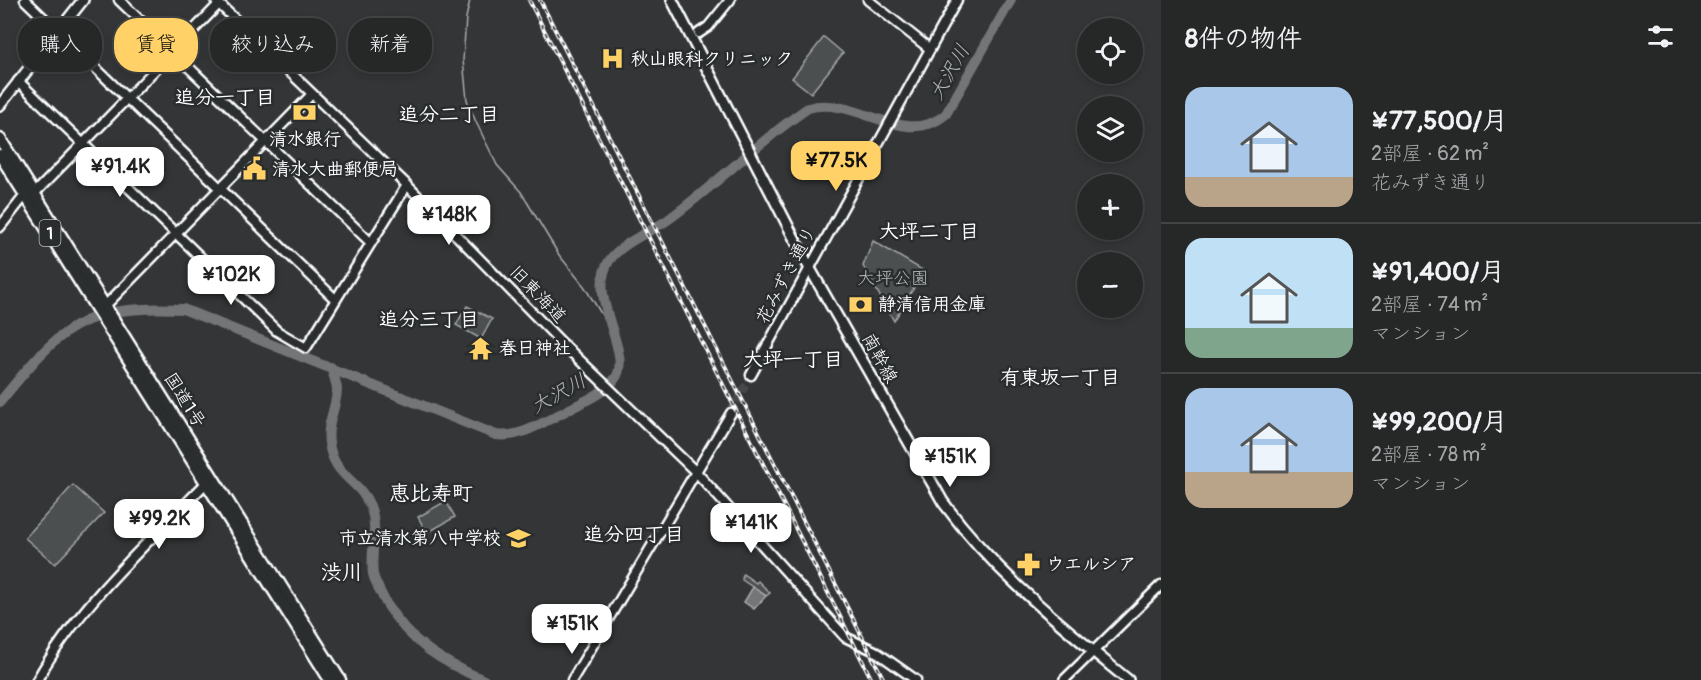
<!DOCTYPE html>
<html lang="ja">
<meta charset="utf-8">
<style>
body{margin:0;font-family:Pangolin,"Klee One",sans-serif;background:#323434;color:#f1f3f6;height:100vh;display:flex;flex-direction:column;font-size:22px;white-space:nowrap}
*{box-sizing:border-box;margin:0}
p{font-size:20px;color:#a4a6a8}
.icon{flex:none;width:33px;height:33px;fill:none;stroke:currentColor;stroke-width:2;stroke-linecap:round;stroke-linejoin:round}
.map{position:relative;flex:1;overflow:hidden}
.side{display:flex;flex-direction:column;background:#262828;width:540px}
.side>*{flex:none}
.guide{position:absolute;left:18px;top:18px;width:570px;height:54px;display:flex;gap:12px}
.tools{position:absolute;left:1077px;top:18px;display:grid;gap:12px}
.tools a{display:grid;place-items:center;width:66px;height:66px;border-radius:50%;background:#262828;box-shadow:0 3px 9px #0003,0 0 0 2px #424445;font-size:30px}
.price{position:absolute;translate:-50% -51px;padding:0 14px;border-radius:12px;background:#fff;color:#222;font-size:20px;line-height:39px;filter:drop-shadow(0 2px 3px #0008)}
.price::after{content:'';position:absolute;left:50%;top:36px;width:18px;height:14px;margin-left:-9px;background:inherit;clip-path:polygon(0 0,100% 0,50% 100%)}
.price.current{background:#ffd166;color:#111}
ul{padding:0;list-style:none}
li{display:flex;align-items:center;gap:18px;height:150px;padding:0 24px}
li+li{border-top:2px solid #424445}
li span{display:grid;place-items:center;flex:none;width:168px;height:120px;border-radius:18px;color:#555}
li>.icon{margin-inline-start:auto}
span .icon{width:72px;height:72px;fill:#fffc;stroke-width:1}
li b{font-size:26px}
h2{display:flex;justify-content:space-between;align-items:center;height:72px;padding:0 24px;font-size:26px}
.pill{padding:0 21px;border-radius:24px;background:#262828;box-shadow:0 3px 9px #0003,0 0 0 2px #424445;font-size:21px;line-height:54px}
.pill.current{background:#ffd166;color:#111}
main{display:flex;flex:1;min-height:0}
.map>svg:first-child{display:block}
.green{fill:#4c4f50;stroke:#a6a7a8;stroke-width:1.5}
.water{fill:#737576;stroke:#abacad;stroke-width:1.5}
.lines{fill:none;stroke-linecap:round;stroke-linejoin:round}
.stream{stroke:#abacad;stroke-width:1.5}
.river{stroke:#737576;stroke-width:10}
.tertiary-tunnel{stroke:#47494a;stroke-width:8;stroke-dasharray:8 4;stroke-linecap:butt}
.tertiary-casing{stroke:#fff;stroke-width:13}
.secondary-casing{stroke:#fff;stroke-width:14}
.trunk-casing{stroke:#fff;stroke-width:15}
.tertiary{stroke:#2a2d2e;stroke-width:8}
.secondary{stroke:#2a2d2e;stroke-width:9}
.trunk{stroke:#2a2d2e;stroke-width:10}
.rail-casing{stroke:#fff;stroke-width:4}
.rail{stroke:#2a2d2e;stroke-width:1.5;stroke-dasharray:4.5;stroke-linecap:butt}
.labels{text-anchor:middle;stroke-width:5;stroke-linejoin:round;paint-order:stroke}
.shield{fill:#2a2d2e;stroke:#bfc0c0;stroke-width:1.5}
.shield-label{font-size:16px;font-weight:bold;fill:#fff}
.poi-label{font-size:18px;font-weight:bold;fill:#fff;stroke:#2a2d2e;text-anchor:start}
.street-label{font-size:18px;fill:#fff;stroke:#2a2d2e}
.park-label{font-size:18px;fill:#b7b9b9;stroke:#2a2d2e}
.water-label{font-size:20px;font-style:italic;fill:#b2b3b4;stroke:#2a2d2e}
.neighbourhood-label{font-size:20px;font-weight:bold;fill:#fff;stroke:#2a2d2e}
.quarter-label{font-size:21px;font-weight:bold;fill:#fff;stroke:#2a2d2e}
</style>
<main>
<div class="map">
<svg width="1161" height="680" viewBox="0 0 1161 680">
<rect width="100%" height="100%" fill="#333536"/>
<filter id="ink" filterUnits="userSpaceOnUse"><feTurbulence type="fractalNoise" baseFrequency=".0167" numOctaves="2"/><feDisplacementMap in="SourceGraphic" scale="12" xChannelSelector="R" yChannelSelector="G"/><feConvolveMatrix kernelMatrix="1 2 1 2 8 2 1 2 1" color-interpolation-filters="sRGB"/></filter>
<g filter="url(#ink)">
<g class="green">
<path d="M824,37L843,53L811,93L792,78Z"/>
<path d="M873,241L924,271L894,321L863,266Z"/>
<path d="M467,306L492,319L481,339L456,325Z"/>
<path d="M73,485L104,513L55,564L25,538Z"/>
<path d="M446,501L455,517L427,533L418,517Z"/>
<path d="M743,574L756,583L758,581L770,593L766,596L742,580Z"/>
</g>
<path class="water" d="M753,587L766,596L754,609L744,602Z"/>
<g class="lines">
<path class="stream" d="M470,0L466,18L463,60L467,100L476,122L497,165L521,192L559,255L584,286L610,328"/>
<g class="river">
<path d="M331,367C333,374 336,381 337,389C337,407 326,423 329,443C334,478 359,479 370,506C379,528 370,551 373,574C375,583 382,595 386,603C410,643 442,662 484,680"/>
<path d="M0,402C60,328 82,304 183,309L496,435C520,438 540,424 560,414C578,404 601,396 614,380C636,355 585,298 609,261C622,242 651,232 669,219C717,184 759,141 808,108C855,94 904,150 946,114L1011,0"/>
</g>
<path class="tertiary-tunnel" d="M731,413L751,375"/>
<defs>
<g id="tertiary">
<path d="M25,0L335,299"/>
<path d="M119,0L370,242"/>
<path d="M215,0L407,185L565,346L697,473L845,637L875,651L916,680"/>
<path d="M868,0L930,49"/>
<path d="M699,33L708,27L730,0"/>
<path d="M18,81L277,331L306,348L407,185"/>
<path d="M35,193L219,4"/>
<path d="M0,227L26,194"/>
<path d="M105,306L312,94"/>
<path d="M751,375L957,0"/>
<path d="M37,680C79,604 147,544 207,482"/>
<path d="M572,680L731,413"/>
<path d="M1064,680L1161,585"/>
</g>
<g id="secondary">
<path d="M672,0L809,267L943,502C996,574 1060,624 1128,680"/>
<path d="M0,105L83,0"/>
</g>
<g id="trunk">
<path d="M0,139L340,680"/>
<path d="M0,155L330,680"/>
</g>
</defs>
<use href="#tertiary" class="tertiary-casing"/>
<use href="#secondary" class="secondary-casing"/>
<use href="#trunk" class="trunk-casing"/>
<use href="#tertiary" class="tertiary"/>
<use href="#secondary" class="secondary"/>
<use href="#trunk" class="trunk"/>
<defs>
<g id="rail">
<path d="M529,0L872,680"/>
<path d="M540,0L884,680"/>
</g>
</defs>
<use href="#rail" class="rail-casing"/>
<use href="#rail" class="rail"/>
</g>
</g>
<defs>
<symbol id="hospital-bare" viewBox="-9 -9 18 18"><path d="M-5-5h3v3.5h4V-5h3V5h-3V1.5h-4V5h-3Z" fill="#ffd166" stroke="#2a2d2e" stroke-width="2.5" paint-order="stroke"/></symbol>
<symbol id="bank-bare" viewBox="-9 -9 18 18"><path d="M-6-4H6V4H-6ZM0-2.3a2.3 2.3 0 1 0 0 4.6a2.3 2.3 0 1 0 0-4.6Z" fill="#ffd166" stroke="#2a2d2e" stroke-width="2.5" paint-order="stroke"/></symbol>
<symbol id="civic-bare" viewBox="-9 -9 18 18"><path d="M-.6-6.5H3V-4.5H.6V-3L4-1V1h2V6H-6V1h2V-1L-.6-3ZM-1.2 2.5V6h2.4V2.5Z" fill="#ffd166" stroke="#2a2d2e" stroke-width="2.5" paint-order="stroke"/></symbol>
<symbol id="temple-bare" viewBox="-9 -9 18 18"><path d="M0-6L5-2H3V0L6.5 2.5H4V6H1.5V3h-3V6H-4V2.5H-6.5L-3 0V-2H-5Z" fill="#ffd166" stroke="#2a2d2e" stroke-width="2.5" paint-order="stroke"/></symbol>
<symbol id="school-bare" viewBox="-9 -9 18 18"><path d="M0-5L7-2L0 1L-7-2ZM-4 1L0 2.5L4 1V4Q0 6-4 4Z" fill="#ffd166" stroke="#2a2d2e" stroke-width="2.5" paint-order="stroke"/></symbol>
<symbol id="pharmacy-bare" viewBox="-9 -9 18 18"><path d="M-2-6h4v4h4v4h-4v4h-4v-4h-4v-4h4Z" fill="#ffd166" stroke="#2a2d2e" stroke-width="2.5" paint-order="stroke"/></symbol>
</defs>
<g fill-rule="evenodd">
<use href="#hospital-bare" x="596" y="42" width="33" height="33"/>
<use href="#bank-bare" x="288" y="96" width="33" height="33"/>
<use href="#civic-bare" x="238" y="152" width="33" height="33"/>
<use href="#bank-bare" x="844" y="288" width="33" height="33"/>
<use href="#temple-bare" x="464" y="332" width="33" height="33"/>
<use href="#school-bare" x="502" y="522" width="33" height="33"/>
<use href="#pharmacy-bare" x="1012" y="548" width="33" height="33"/>
</g>
<g class="labels">
<rect class="shield" x="39.5" y="220" width="21" height="26" rx="4.5"/>
<g class="shield-label">
<text x="50" y="239">1</text>
</g>
<g class="poi-label">
<text x="631" y="65">秋山眼科クリニック</text>
<text x="305" y="145" text-anchor="middle">清水銀行</text>
<text x="272" y="175">清水大曲郵便局</text>
<text x="878" y="310">静清信用金庫</text>
<text x="499" y="354">春日神社</text>
<text x="501" y="544" text-anchor="end">市立清水第八中学校</text>
<text x="1046" y="570">ウエルシア</text>
</g>
<g class="street-label">
<text transform="translate(786 275) rotate(-62)" y="6">花みずき通り</text>
<text transform="translate(538 294) rotate(46)" y="6">旧東海道</text>
<text transform="translate(880 358) rotate(61)" y="6">南幹線</text>
<text transform="translate(185 400) rotate(58)" y="6">国道1号</text>
</g>
<g class="park-label">
<text x="893" y="284">大坪公園</text>
</g>
<g class="water-label">
<text transform="translate(949 72) rotate(-60)" y="7">大沢川</text>
<text transform="translate(558 393) rotate(-29)" y="7">大沢川</text>
</g>
<g class="neighbourhood-label">
<text x="225" y="104">追分一丁目</text>
<text x="449" y="121">追分二丁目</text>
<text x="929" y="238">大坪二丁目</text>
<text x="429" y="326">追分三丁目</text>
<text x="793" y="366">大坪一丁目</text>
<text x="1060" y="384">有東坂一丁目</text>
<text x="634" y="541">追分四丁目</text>
</g>
<g class="quarter-label">
<text x="431" y="500">恵比寿町</text>
<text x="342" y="579">渋川</text>
</g>
</g>
</svg>
<div class="tools">
<a><svg class="icon" aria-label="locate" viewBox="0 0 24 24"><circle cx="12" cy="12" r="6"/><path d="M12 2v4M12 18v4M2 12h4M18 12h4"/></svg></a>
<a><svg class="icon" aria-label="layers" viewBox="0 0 24 24"><path d="M12 4l9 5-9 5-9-5zM3 14l9 5 9-5"/></svg></a>
<a>+</a>
<a>−</a>
</div>
<b class="price current" style="left:836px;top:192px">¥77.5K</b>
<b class="price" style="left:120px;top:198px">¥91.4K</b>
<b class="price" style="left:449px;top:246px">¥148K</b>
<b class="price" style="left:231px;top:306px">¥102K</b>
<b class="price" style="left:950px;top:488px">¥151K</b>
<b class="price" style="left:159px;top:550px">¥99.2K</b>
<b class="price" style="left:751px;top:554px">¥141K</b>
<b class="price" style="left:572px;top:655px">¥151K</b>
<div class="guide">
<a class="pill">購入</a>
<a class="pill current">賃貸</a>
<a class="pill">絞り込み</a>
<a class="pill">新着</a>
</div>
</div>
<section class="side">
<h2>8件の物件<svg class="icon" aria-label="filters" viewBox="0 0 24 24"><path d="M4 7h16M4 17h16"/><circle cx="9" cy="7" r="2"/><circle cx="15" cy="17" r="2"/></svg></h2>
<ul>
<li><span style="background:linear-gradient(#a9c7e8 75%,#b9a48a 0)"><svg class="icon" aria-label="home" viewBox="0 0 24 24"><path d="M3 11l9-7 9 7M6 9v11h12V9"/></svg></span><div><b>¥77,500/月</b><p>2部屋 · 62 m²</p><p>花みずき通り</p></div></li>
<li><span style="background:linear-gradient(#bfe0f5 75%,#7fa58c 0)"><svg class="icon" aria-label="home" viewBox="0 0 24 24"><path d="M3 11l9-7 9 7M6 9v11h12V9"/></svg></span><div><b>¥91,400/月</b><p>2部屋 · 74 m²</p><p>マンション</p></div></li>
<li><span style="background:linear-gradient(#a9c7e8 70%,#b9a48a 0)"><svg class="icon" aria-label="home" viewBox="0 0 24 24"><path d="M3 11l9-7 9 7M6 9v11h12V9"/></svg></span><div><b>¥99,200/月</b><p>2部屋 · 78 m²</p><p>マンション</p></div></li>
</ul>
</section>
</main>
